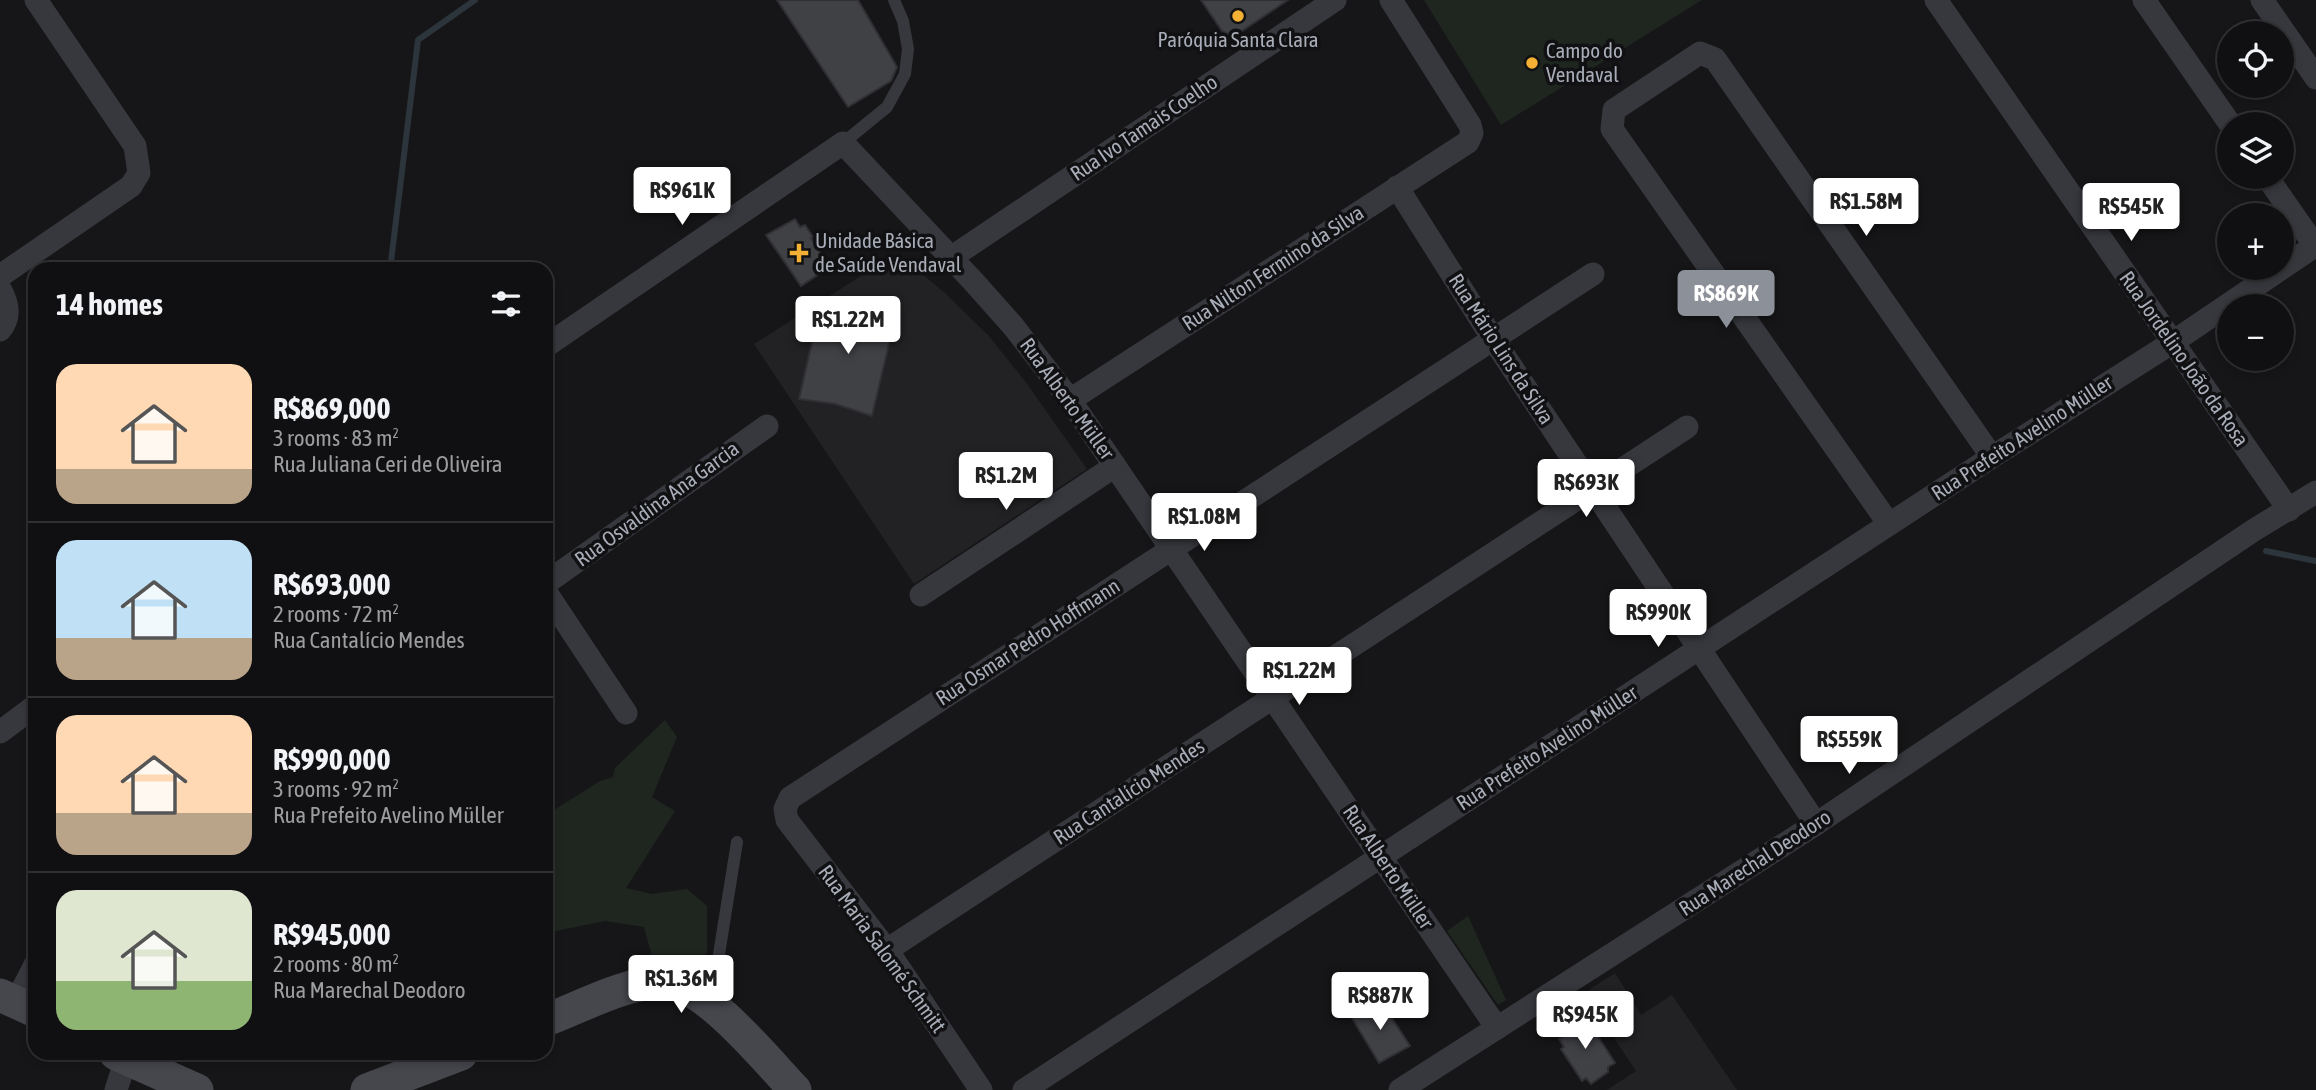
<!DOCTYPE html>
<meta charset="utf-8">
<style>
body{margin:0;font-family:"Asap Condensed",sans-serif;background:#1e1e20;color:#f1f3f6;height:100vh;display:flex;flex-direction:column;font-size:26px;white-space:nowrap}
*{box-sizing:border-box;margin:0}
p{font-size:23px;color:#9c9d9f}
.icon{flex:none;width:38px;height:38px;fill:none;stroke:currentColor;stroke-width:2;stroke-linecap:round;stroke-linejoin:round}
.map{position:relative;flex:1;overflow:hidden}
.drawer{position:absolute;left:28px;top:262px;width:525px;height:798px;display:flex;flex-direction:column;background:#101012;border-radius:21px;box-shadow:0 4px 10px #0003,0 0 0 2px #303032}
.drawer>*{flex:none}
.buttons{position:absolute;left:2217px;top:21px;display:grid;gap:14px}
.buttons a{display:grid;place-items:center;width:77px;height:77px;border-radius:50%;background:#101012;box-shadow:0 4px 10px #0003,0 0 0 2px #303032;font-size:35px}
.price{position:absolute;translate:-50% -60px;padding:0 16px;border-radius:7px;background:#fff;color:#222;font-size:23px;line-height:46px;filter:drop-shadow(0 2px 4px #0008)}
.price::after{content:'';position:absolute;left:50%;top:42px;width:21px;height:16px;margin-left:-10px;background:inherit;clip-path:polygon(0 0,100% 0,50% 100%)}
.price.selected{background:#8c9099;color:#fff}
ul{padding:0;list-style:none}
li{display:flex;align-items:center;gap:21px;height:175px;padding:0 28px}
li+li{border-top:2px solid #303032}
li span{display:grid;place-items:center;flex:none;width:196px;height:140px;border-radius:21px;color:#555}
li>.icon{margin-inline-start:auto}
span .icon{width:84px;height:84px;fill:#fffc;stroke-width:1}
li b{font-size:30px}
h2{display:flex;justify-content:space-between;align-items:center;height:84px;padding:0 28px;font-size:30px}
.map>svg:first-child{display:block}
.built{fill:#222225}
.green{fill:#1e261f}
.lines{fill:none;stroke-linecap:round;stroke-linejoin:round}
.stream{stroke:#2c353c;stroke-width:6}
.building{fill:#404145;stroke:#303034;stroke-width:2}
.service{stroke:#37383d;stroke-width:12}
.minor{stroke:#37383d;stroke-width:23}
.secondary{stroke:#45474d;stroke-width:33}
.poi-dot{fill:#f2b134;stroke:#111113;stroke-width:2.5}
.labels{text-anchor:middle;stroke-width:7;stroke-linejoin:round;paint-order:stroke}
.poi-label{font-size:21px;fill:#a8adb8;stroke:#111113;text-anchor:start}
.street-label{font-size:21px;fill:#a8adb8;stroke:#111113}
</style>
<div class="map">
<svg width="2316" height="1090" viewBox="0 0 2316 1090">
<rect width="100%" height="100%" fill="#161618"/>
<g class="built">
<path d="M897,253L945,293L988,335L1025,381L1087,469L914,584L754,344Z"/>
<path d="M1615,973L1641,1015L1672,995L1737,1090H1607L1636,1071L1584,993Z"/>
</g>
<g class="green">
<path d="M1424,0H1702L1501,125Z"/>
<path d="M665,720L677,737L652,797L675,811L626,888L652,894L687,889L707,906V952L692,978L654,964L644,927L605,921L546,933V815L600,781L613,777L615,768Z"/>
<path d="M1468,916L1506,1000L1498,1005L1447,931Z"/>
</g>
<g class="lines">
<g class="stream">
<path d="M390,270L418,40L475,0"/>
<path d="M2266,551L2316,561"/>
</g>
</g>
<g class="building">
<path d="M777,0H858L897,67L891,81L848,107Z"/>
<path d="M1201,0H1288L1233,37L1222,31Z"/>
<path d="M795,219L800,227L805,225L813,237L811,238L820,252L819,254L823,261L819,266L822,272L801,286L766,235Z"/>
<path d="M822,298L896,314L872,416L835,404L799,399Z"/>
<path d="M1380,1000L1410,1046L1379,1063L1352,1018Z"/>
<path d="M1568,1017L1580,1021L1592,1036L1597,1035L1615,1063L1608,1067V1072L1591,1084L1586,1078L1582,1081L1561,1049L1564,1047L1559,1039L1562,1037L1560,1031Z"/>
</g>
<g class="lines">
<g class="service">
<path d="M843,143L887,107L905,74L908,49L903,21L894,0"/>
<path d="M709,1003L715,979L737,842"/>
</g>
<g class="minor">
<path d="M1936,0L2289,510"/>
<path d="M2144,0L2230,124"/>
<path d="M2262,0L2316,78"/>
<path d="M2267,177L2315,246"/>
<path d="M1397,187L1493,339L1816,824"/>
<path d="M952,257L1335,0"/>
<path d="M0,276L131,186L139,173L135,146L36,0"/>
<path d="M0,289C8,303 11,317 0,330"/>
<path d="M546,346L843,143L973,281L1013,326L1070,400L1497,1028"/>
<path d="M1070,400L1468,142L1472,133L1470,125L1391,0"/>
<path d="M1889,524L1612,129L1614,110L1700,53L1715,59L1992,457"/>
<path d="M546,583L767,426"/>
<path d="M546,592L626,713"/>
<path d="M921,595L1115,466"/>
<path d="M0,732L35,706"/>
<path d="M887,950L1687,427"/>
<path d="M16,1002L35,965"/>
<path d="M116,1090L126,1059"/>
<path d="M981,1090L887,950L787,820L785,809L790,798L1593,274"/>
<path d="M1024,1090L1992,457L2173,342L2316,245"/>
<path d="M1400,1090L1816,824L2254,530L2316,492"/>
</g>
<g class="secondary">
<path d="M0,995L35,1011"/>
<path d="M546,1020C581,1007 626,982 664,982C704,982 767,1061 795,1090"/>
<path d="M116,1054L197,1090"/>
<path d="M367,1090L461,1054"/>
</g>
</g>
<g class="poi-dot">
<circle cx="1238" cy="16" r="7"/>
<circle cx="1532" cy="63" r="7"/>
<path d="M795.5 242.5h7v7h7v7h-7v7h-7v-7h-7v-7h7z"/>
</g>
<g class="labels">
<g class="poi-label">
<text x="1238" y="47" text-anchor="middle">Paróquia Santa Clara</text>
<text x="1546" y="58">Campo do<tspan x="1546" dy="24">Vendaval</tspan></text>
<text x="815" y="248">Unidade Básica<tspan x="815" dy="24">de Saúde Vendaval</tspan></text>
</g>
<g class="street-label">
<text transform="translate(1144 128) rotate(-34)" y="7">Rua Ivo Tamais Coelho</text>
<text transform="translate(1273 268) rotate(-33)" y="7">Rua Nilton Fermino da Silva</text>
<text transform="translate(1501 349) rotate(57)" y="7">Rua Mário Lins da Silva</text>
<text transform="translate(2184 359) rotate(55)" y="7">Rua Jordelino João da Rosa</text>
<text transform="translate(1067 399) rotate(54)" y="7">Rua Alberto Müller</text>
<text transform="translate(2022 438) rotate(-33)" y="7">Rua Prefeito Avelino Müller</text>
<text transform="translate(657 504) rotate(-36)" y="7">Rua Osvaldina Ana Garcia</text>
<text transform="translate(1028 642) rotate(-33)" y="7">Rua Osmar Pedro Hoffmann</text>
<text transform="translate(1547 748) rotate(-33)" y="7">Rua Prefeito Avelino Müller</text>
<text transform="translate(1129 792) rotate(-33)" y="7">Rua Cantalício Mendes</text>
<text transform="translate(1755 863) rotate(-33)" y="7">Rua Marechal Deodoro</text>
<text transform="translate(1388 867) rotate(56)" y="7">Rua Alberto Müller</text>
<text transform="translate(882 949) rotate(54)" y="7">Rua Maria Salomé Schmitt</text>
</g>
</g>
</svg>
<div class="buttons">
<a><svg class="icon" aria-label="locate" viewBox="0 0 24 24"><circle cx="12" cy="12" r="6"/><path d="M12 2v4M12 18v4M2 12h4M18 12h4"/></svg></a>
<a><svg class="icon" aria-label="layers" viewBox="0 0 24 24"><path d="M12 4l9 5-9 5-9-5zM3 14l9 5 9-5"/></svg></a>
<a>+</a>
<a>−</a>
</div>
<b class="price" style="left:682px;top:227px">R$961K</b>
<b class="price" style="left:1866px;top:238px">R$1.58M</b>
<b class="price" style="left:2131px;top:243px">R$545K</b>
<b class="price selected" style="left:1726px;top:330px">R$869K</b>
<b class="price" style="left:848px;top:356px">R$1.22M</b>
<b class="price" style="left:1006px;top:512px">R$1.2M</b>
<b class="price" style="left:1586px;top:519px">R$693K</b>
<b class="price" style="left:1204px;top:553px">R$1.08M</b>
<b class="price" style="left:1658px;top:649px">R$990K</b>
<b class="price" style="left:1299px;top:707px">R$1.22M</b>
<b class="price" style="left:1849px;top:776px">R$559K</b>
<b class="price" style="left:681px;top:1015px">R$1.36M</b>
<b class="price" style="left:1380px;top:1032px">R$887K</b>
<b class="price" style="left:1585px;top:1051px">R$945K</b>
<section class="drawer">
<h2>14 homes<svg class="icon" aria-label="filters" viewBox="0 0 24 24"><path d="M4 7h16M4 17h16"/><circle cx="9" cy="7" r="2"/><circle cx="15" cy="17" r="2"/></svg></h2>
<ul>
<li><span style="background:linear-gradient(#ffd9b3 75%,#b9a48a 0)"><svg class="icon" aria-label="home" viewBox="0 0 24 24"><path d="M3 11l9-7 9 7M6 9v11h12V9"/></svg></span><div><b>R$869,000</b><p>3 rooms · 83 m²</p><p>Rua Juliana Ceri de Oliveira</p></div></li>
<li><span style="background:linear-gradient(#bfe0f5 70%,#b9a48a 0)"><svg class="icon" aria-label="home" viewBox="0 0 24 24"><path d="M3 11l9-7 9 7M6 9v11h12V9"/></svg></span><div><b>R$693,000</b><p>2 rooms · 72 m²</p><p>Rua Cantalício Mendes</p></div></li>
<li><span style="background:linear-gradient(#ffd9b3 70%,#b9a48a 0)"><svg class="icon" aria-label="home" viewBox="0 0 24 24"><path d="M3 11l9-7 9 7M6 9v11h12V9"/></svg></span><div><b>R$990,000</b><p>3 rooms · 92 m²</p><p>Rua Prefeito Avelino Müller</p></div></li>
<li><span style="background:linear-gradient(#dfe7d0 65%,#8fb573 0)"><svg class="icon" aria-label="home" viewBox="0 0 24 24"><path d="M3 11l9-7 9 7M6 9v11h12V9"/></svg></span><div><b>R$945,000</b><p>2 rooms · 80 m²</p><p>Rua Marechal Deodoro</p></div></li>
</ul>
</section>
</div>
